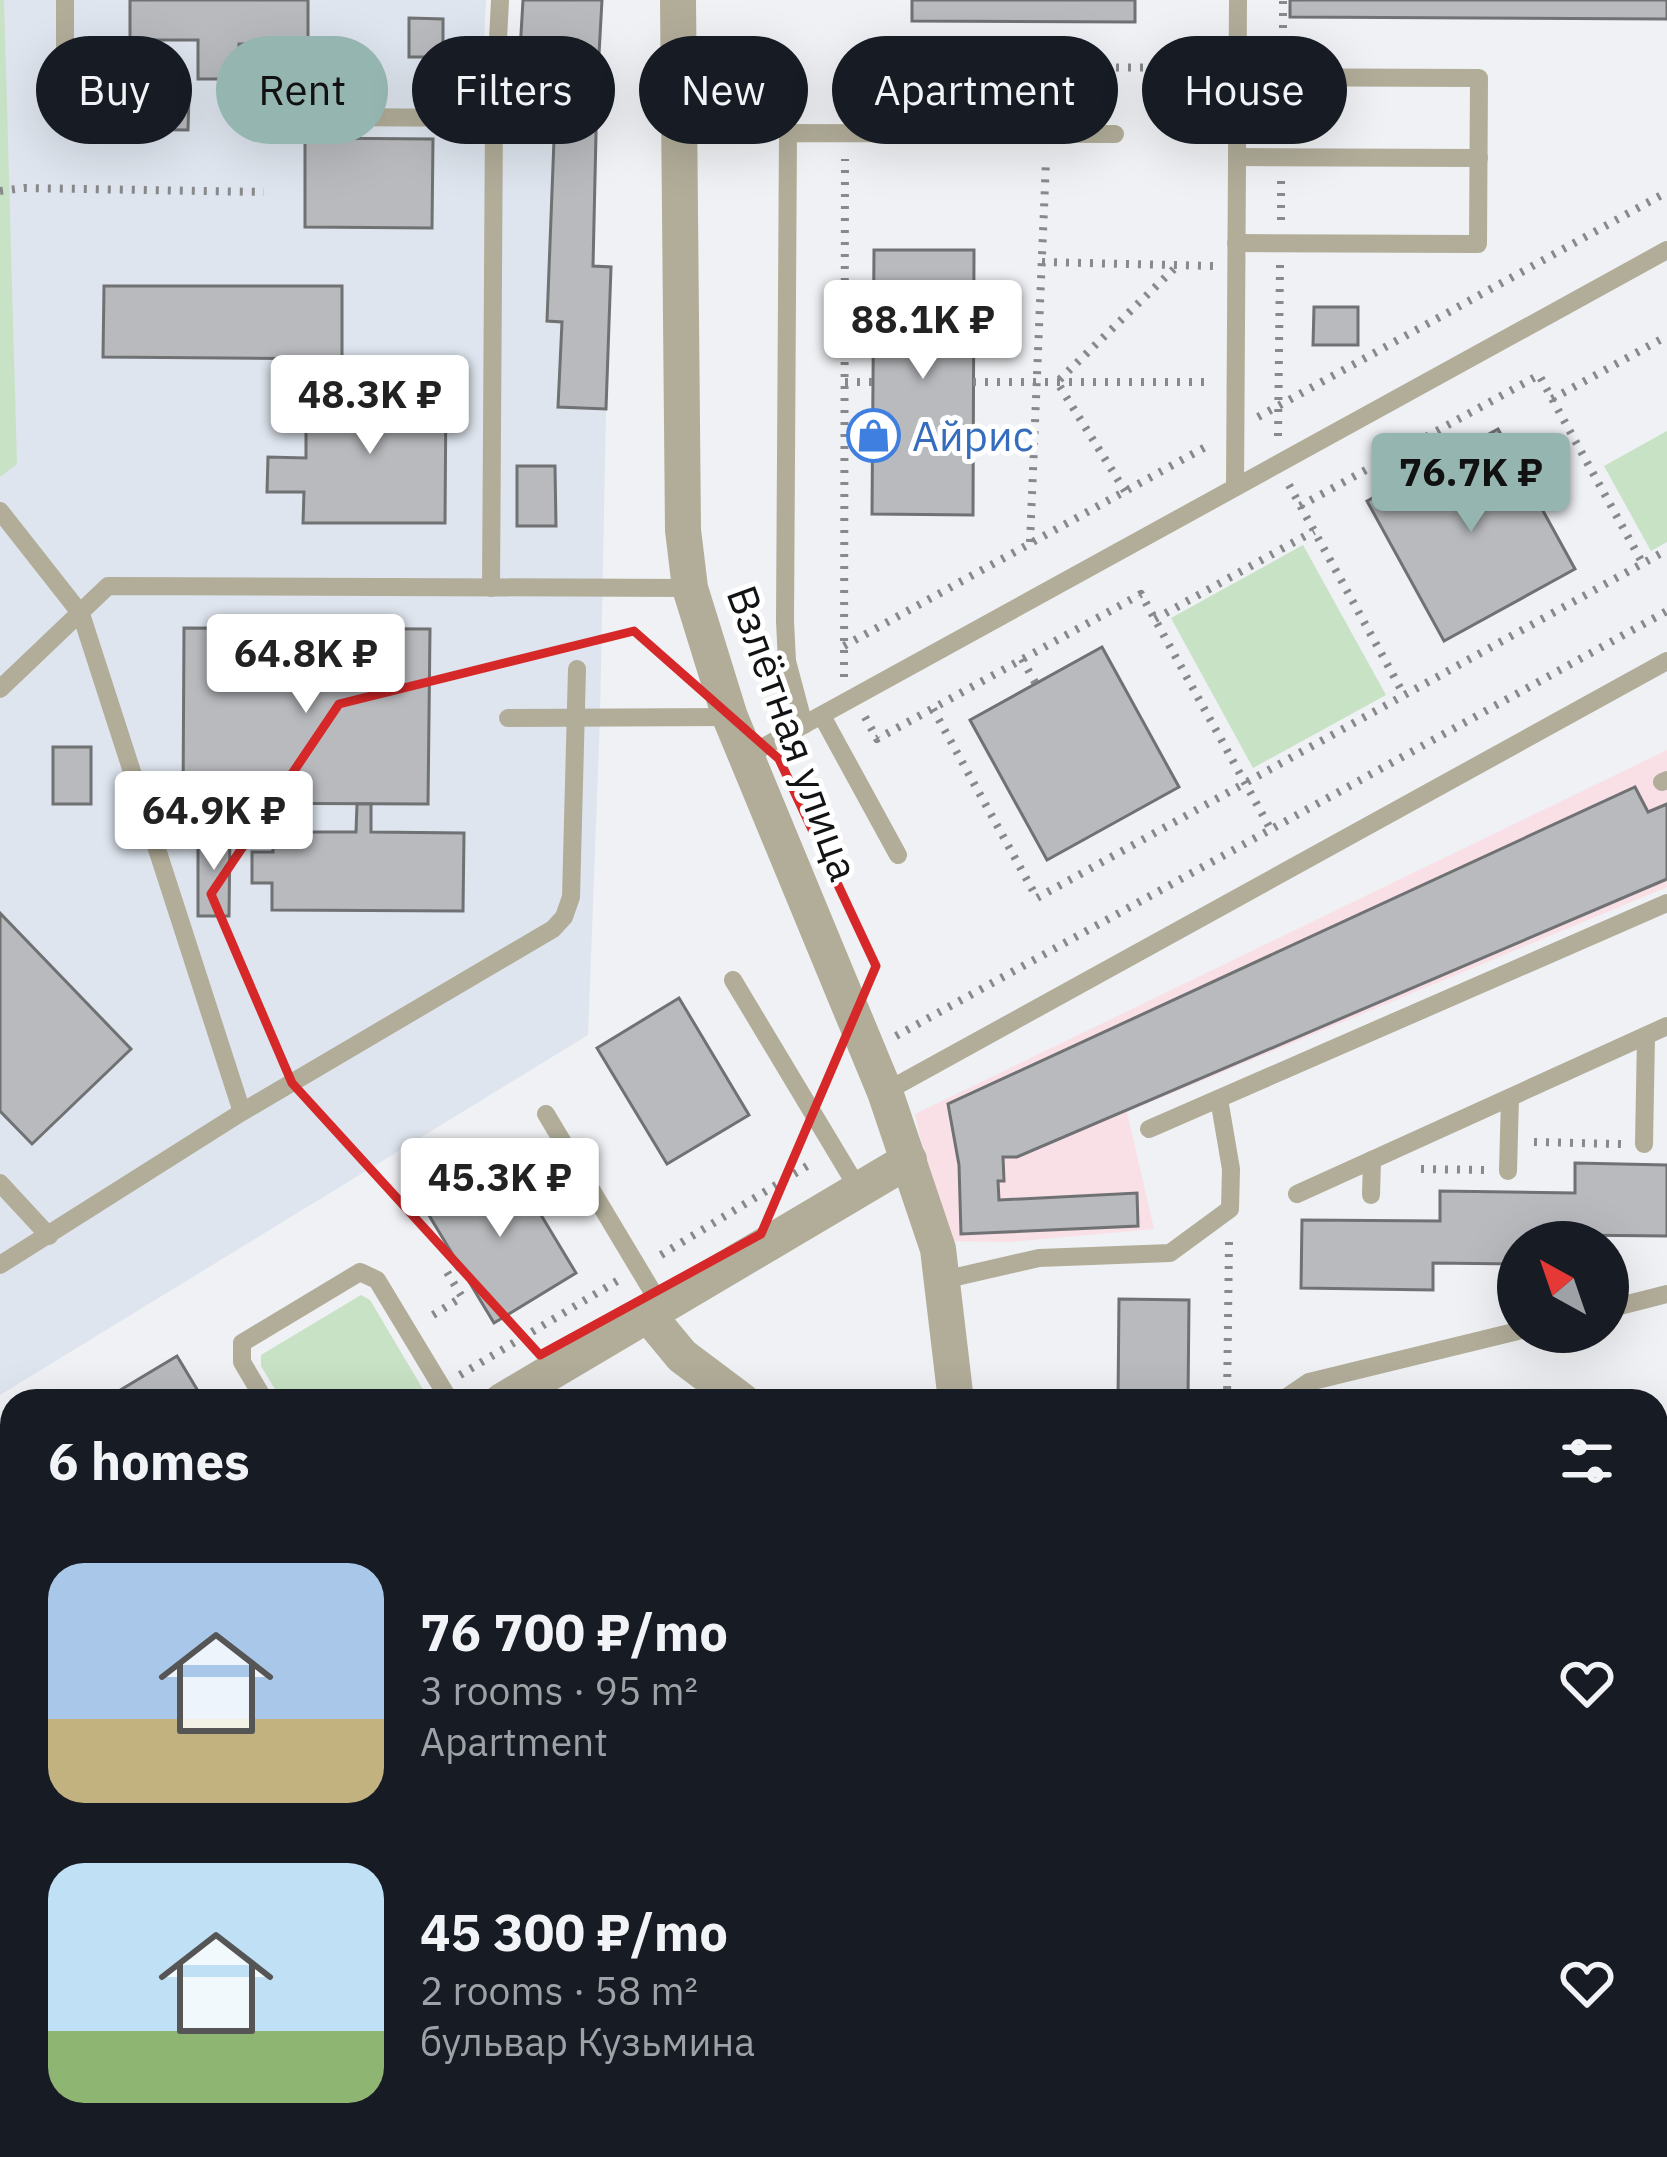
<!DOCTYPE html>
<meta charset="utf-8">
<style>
body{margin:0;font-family:"IBM Plex Sans",sans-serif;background:#20242c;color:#f1f3f6;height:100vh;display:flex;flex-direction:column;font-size:45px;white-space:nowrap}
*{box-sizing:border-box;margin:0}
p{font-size:39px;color:#9ea1a6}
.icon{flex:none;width:66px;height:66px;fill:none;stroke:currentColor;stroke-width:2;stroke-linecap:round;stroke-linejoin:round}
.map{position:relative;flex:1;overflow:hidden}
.details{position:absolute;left:0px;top:1389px;width:1668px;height:768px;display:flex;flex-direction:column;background:#171b24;border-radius:36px 36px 0 0;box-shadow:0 12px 48px #0002}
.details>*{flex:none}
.top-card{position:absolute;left:36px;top:36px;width:1596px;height:108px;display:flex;gap:24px}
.needle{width:78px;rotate:320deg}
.tools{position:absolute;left:1497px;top:1221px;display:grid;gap:24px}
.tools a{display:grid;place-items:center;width:132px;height:132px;border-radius:50%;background:#171b24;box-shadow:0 12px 48px #0002;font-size:60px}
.price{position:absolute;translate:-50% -102px;padding:0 27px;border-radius:12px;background:#fff;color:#222;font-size:39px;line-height:78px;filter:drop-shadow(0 3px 6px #0008)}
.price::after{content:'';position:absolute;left:50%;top:72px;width:36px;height:27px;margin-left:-18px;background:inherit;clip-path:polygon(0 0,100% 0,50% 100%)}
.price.active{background:#95b5b0;color:#111}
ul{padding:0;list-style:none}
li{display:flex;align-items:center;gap:36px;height:300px;padding:0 48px}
li span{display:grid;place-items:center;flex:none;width:336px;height:240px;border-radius:36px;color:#555}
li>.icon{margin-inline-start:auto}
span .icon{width:144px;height:144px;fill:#fffc;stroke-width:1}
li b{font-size:51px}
h2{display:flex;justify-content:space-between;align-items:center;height:144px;padding:0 48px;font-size:51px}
.pill{padding:0 42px;border-radius:54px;background:#171b24;box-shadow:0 12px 48px #0002;font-size:42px;line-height:108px}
.pill.active{background:#95b5b0;color:#111}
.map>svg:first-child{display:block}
.industrial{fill:#f9dfe6}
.built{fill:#dee5ee}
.green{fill:#c8e2c5}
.building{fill:#b8babd;stroke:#6f7173;stroke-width:3}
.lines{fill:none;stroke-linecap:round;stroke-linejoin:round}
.path{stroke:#87898b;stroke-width:8;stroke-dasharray:3 9;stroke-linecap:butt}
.service{stroke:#b1ad99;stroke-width:18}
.minor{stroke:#b1ad99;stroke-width:36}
.marked{fill:none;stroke:#d62828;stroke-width:9;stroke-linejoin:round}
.labels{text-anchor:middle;stroke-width:10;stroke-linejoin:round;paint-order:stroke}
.shop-label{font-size:42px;fill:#366cbe;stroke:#fff;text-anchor:start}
.street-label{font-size:42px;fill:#121314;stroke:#fff}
</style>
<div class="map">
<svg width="1667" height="2157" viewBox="0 0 1667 2157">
<rect width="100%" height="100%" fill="#eff1f4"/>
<g class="industrial">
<path d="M1667,750V887L1127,1112L1154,1229L1010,1242L943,1241L915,1114Z"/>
<path d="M515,2145H971V2157H514Z"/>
</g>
<g class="built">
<path d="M0,0H486L482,84L556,88L547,320L562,322L559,407L606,409L600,718L588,1035L0,1395Z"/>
<path d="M1656,1823H1667V2157H1384V2145H1656Z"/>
</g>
<g class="green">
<path d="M0,0H4L17,464L0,477Z"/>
<path d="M1667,431V542L1651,551L1604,466Z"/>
<path d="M1303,545L1386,695L1253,768L1171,618Z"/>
<path d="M361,1295L370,1300L430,1401H282L261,1366V1355Z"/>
<path d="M12,1515V1664L0,1670V1522Z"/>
<path d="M1282,2145H1379V2157H1281Z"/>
</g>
<g class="building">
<path d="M130,0H308V44H239V79H198V40H130Z"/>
<path d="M523,0H602L597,90L518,86Z"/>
<path d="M912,0H1135V22L912,21Z"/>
<path d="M1290,0H1667V19L1290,17Z"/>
<path d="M409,18L443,19V57H409Z"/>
<path d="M556,88L597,90L593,266L611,267L606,409L558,407L562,322L547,321Z"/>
<path d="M109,95H189L188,130L109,129Z"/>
<path d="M258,98H302V136L258,135Z"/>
<path d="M305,138L433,139L432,228L305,227Z"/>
<path d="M874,250H974L973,515L872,514Z"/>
<path d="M104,286H342V359L103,357Z"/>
<path d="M1314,307H1358V345H1313Z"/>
<path d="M306,387L446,388L445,523H303L304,492H267L268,457L306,458Z"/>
<path d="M1498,429L1575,569L1444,641L1367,501Z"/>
<path d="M517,466H555L556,526H517Z"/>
<path d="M184,628L430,629L428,804L183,803Z"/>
<path d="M1102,647L1179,787L1047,860L970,720Z"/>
<rect x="53" y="747" width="38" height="57"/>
<path d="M1635,787L1648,812L1667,804V879L1017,1157H1003L1004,1181H998L999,1200L1137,1193L1138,1226L961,1234L959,1165L948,1104Z"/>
<path d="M357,804H371V832L464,833L463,911L272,910V883H252V852H273V832H356Z"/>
<path d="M198,830L230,831L229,916H198Z"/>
<path d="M0,913L131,1049L32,1144L0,1111Z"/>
<path d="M679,998L749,1115L667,1164L597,1048Z"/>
<path d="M506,1157L576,1273L494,1323L424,1207Z"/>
<path d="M1575,1163L1667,1165V1236L1569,1235L1568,1242H1518V1264L1433,1263V1290L1301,1288L1302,1220L1440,1221V1191L1575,1193Z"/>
<path d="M1119,1299L1189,1300L1188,1401H1118Z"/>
<path d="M177,1356L204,1401H102Z"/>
<rect x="1656" y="1644" width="11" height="66"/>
<path d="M0,2079H12V2145H32V2157H0Z"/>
<rect x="302" y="2145" width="77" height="12"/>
<path d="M522,2145H563V2157H521Z"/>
<path d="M618,2145H658L657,2157H618Z"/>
<rect x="1124" y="2145" width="72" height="12"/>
</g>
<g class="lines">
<g class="path">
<path d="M1283,52V0"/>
<path d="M846,108V66L1215,68"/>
<path d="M1048,110L1050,67"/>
<path d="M0,191L24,188L264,192"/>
<path d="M1281,220V181"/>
<path d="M1042,262L1215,266"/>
<path d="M845,382H873"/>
<path d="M973,382H1212"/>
<path d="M1552,399L1667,336"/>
<path d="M1258,417L1667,192"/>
<path d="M1278,436L1280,265"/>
<path d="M1420,441L1433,465"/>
<path d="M1289,485L1404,695"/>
<path d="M1125,491L1057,382L1177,266"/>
<path d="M1300,506L1539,375L1643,564"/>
<path d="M1030,542L1046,161"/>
<path d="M1155,619L1314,531"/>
<path d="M844,646L1209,445"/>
<path d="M1022,659L1036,684"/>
<path d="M844,677L845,159"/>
<path d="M933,709L1037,898L1667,550"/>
<path d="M865,717L877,739L1141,594L1271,830"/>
<path d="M896,1036L1667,611"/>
<path d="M1534,1142L1621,1144"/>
<path d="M1421,1169L1484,1170"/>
<path d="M661,1255L812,1163"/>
<path d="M433,1315L462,1297L447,1272L458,1265"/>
<path d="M460,1375L617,1281"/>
<path d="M1227,1401L1229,1241"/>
<path d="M0,1653L12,1646"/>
<path d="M104,2145V2157"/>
<path d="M428,2145L429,2157"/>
</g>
<g class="service">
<path d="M65,0V72L167,73"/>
<path d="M496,80L500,0"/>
<path d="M324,117L494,118L491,588"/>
<path d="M1237,157L1479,158"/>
<path d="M1236,243L1478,244L1479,78L1237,77"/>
<path d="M1235,487L1238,0"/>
<path d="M0,511L81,614L242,1112"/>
<path d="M0,689L108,586L690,588"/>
<path d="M822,716L898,855"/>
<path d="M508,718L730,717"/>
<path d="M804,725L787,661L785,621L788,133L1115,134"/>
<path d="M747,756L1667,250"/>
<path d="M1662,782L1667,780"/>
<path d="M733,980L859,1190"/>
<path d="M885,1092L1667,661"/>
<path d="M546,1114L661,1306"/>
<path d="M1149,1129L1667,903"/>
<path d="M1644,1144L1646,1036"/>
<path d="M1508,1171L1510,1098"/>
<path d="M0,1183L49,1236"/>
<path d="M1297,1194L1667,1026"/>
<path d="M1371,1195L1372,1160"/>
<path d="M0,1265L242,1112L553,929L564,917L571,897L577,669"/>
<path d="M943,1280L1039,1258L1170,1253L1230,1209L1231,1169L1219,1099"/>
<path d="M1608,1309L1667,1294"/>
<path d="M265,1401L242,1362V1343L360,1272L377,1280L450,1401"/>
<path d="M1281,1401L1309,1382L1518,1331"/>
<path d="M0,1495L12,1488"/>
<path d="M1656,1580L1667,1581"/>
<path d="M1656,1758H1667"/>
<path d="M245,2145V2157"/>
<path d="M597,2157V2145"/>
<path d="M1256,2157L1257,2145"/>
</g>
<g class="minor">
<path d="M678,0L683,530L690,588L730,717L885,1092L938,1249L956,1401"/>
<path d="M648,1315L682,1356L742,1401"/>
<path d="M502,1401L909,1160"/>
<path d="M0,1698L12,1691"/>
<path d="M1017,2145V2157"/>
</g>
</g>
<path class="marked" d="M634,631L779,759L876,966L761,1234L540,1355L292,1083L211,894L339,704Z"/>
<defs>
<symbol id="shop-ring" viewBox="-11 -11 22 22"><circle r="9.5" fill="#fff" stroke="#3f7fe0" stroke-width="1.5"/><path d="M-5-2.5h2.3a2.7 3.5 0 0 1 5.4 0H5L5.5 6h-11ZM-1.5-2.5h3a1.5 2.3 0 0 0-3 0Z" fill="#3f7fe0"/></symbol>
</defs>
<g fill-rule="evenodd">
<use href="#shop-ring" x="844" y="406" width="59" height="59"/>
</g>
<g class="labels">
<g class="shop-label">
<text x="912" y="451">Айрис</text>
</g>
<g class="street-label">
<text transform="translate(793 733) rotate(70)" y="15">Взлётная улица</text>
</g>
</g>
</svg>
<div class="tools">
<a><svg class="needle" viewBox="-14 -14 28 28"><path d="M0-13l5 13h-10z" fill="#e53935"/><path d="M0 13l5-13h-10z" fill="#9ea1a6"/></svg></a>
</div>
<b class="price" style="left:923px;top:382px">88.1K ₽</b>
<b class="price" style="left:370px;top:457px">48.3K ₽</b>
<b class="price active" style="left:1471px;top:535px">76.7K ₽</b>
<b class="price" style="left:306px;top:716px">64.8K ₽</b>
<b class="price" style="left:214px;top:873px">64.9K ₽</b>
<b class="price" style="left:500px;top:1240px">45.3K ₽</b>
<div class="top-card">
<a class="pill">Buy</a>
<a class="pill active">Rent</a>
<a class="pill">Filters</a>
<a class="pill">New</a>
<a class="pill">Apartment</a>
<a class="pill">House</a>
</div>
<section class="details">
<h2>6 homes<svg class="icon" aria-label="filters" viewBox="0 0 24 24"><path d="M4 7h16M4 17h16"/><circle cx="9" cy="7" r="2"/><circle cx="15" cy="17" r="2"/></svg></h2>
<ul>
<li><span style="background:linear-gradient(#a9c7e8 65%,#c2b280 0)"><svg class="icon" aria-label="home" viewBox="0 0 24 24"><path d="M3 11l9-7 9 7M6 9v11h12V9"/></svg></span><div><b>76 700 ₽/mo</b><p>3 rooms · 95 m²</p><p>Apartment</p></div><svg class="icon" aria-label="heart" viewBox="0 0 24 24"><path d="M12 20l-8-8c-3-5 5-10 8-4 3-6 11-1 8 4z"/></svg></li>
<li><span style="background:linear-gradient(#bfe0f5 70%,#8fb573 0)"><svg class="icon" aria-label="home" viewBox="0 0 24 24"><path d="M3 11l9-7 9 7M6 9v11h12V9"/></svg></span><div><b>45 300 ₽/mo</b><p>2 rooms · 58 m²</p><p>бульвар Кузьмина</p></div><svg class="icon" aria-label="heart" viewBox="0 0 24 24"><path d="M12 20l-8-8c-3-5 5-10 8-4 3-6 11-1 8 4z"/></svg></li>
</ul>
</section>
</div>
